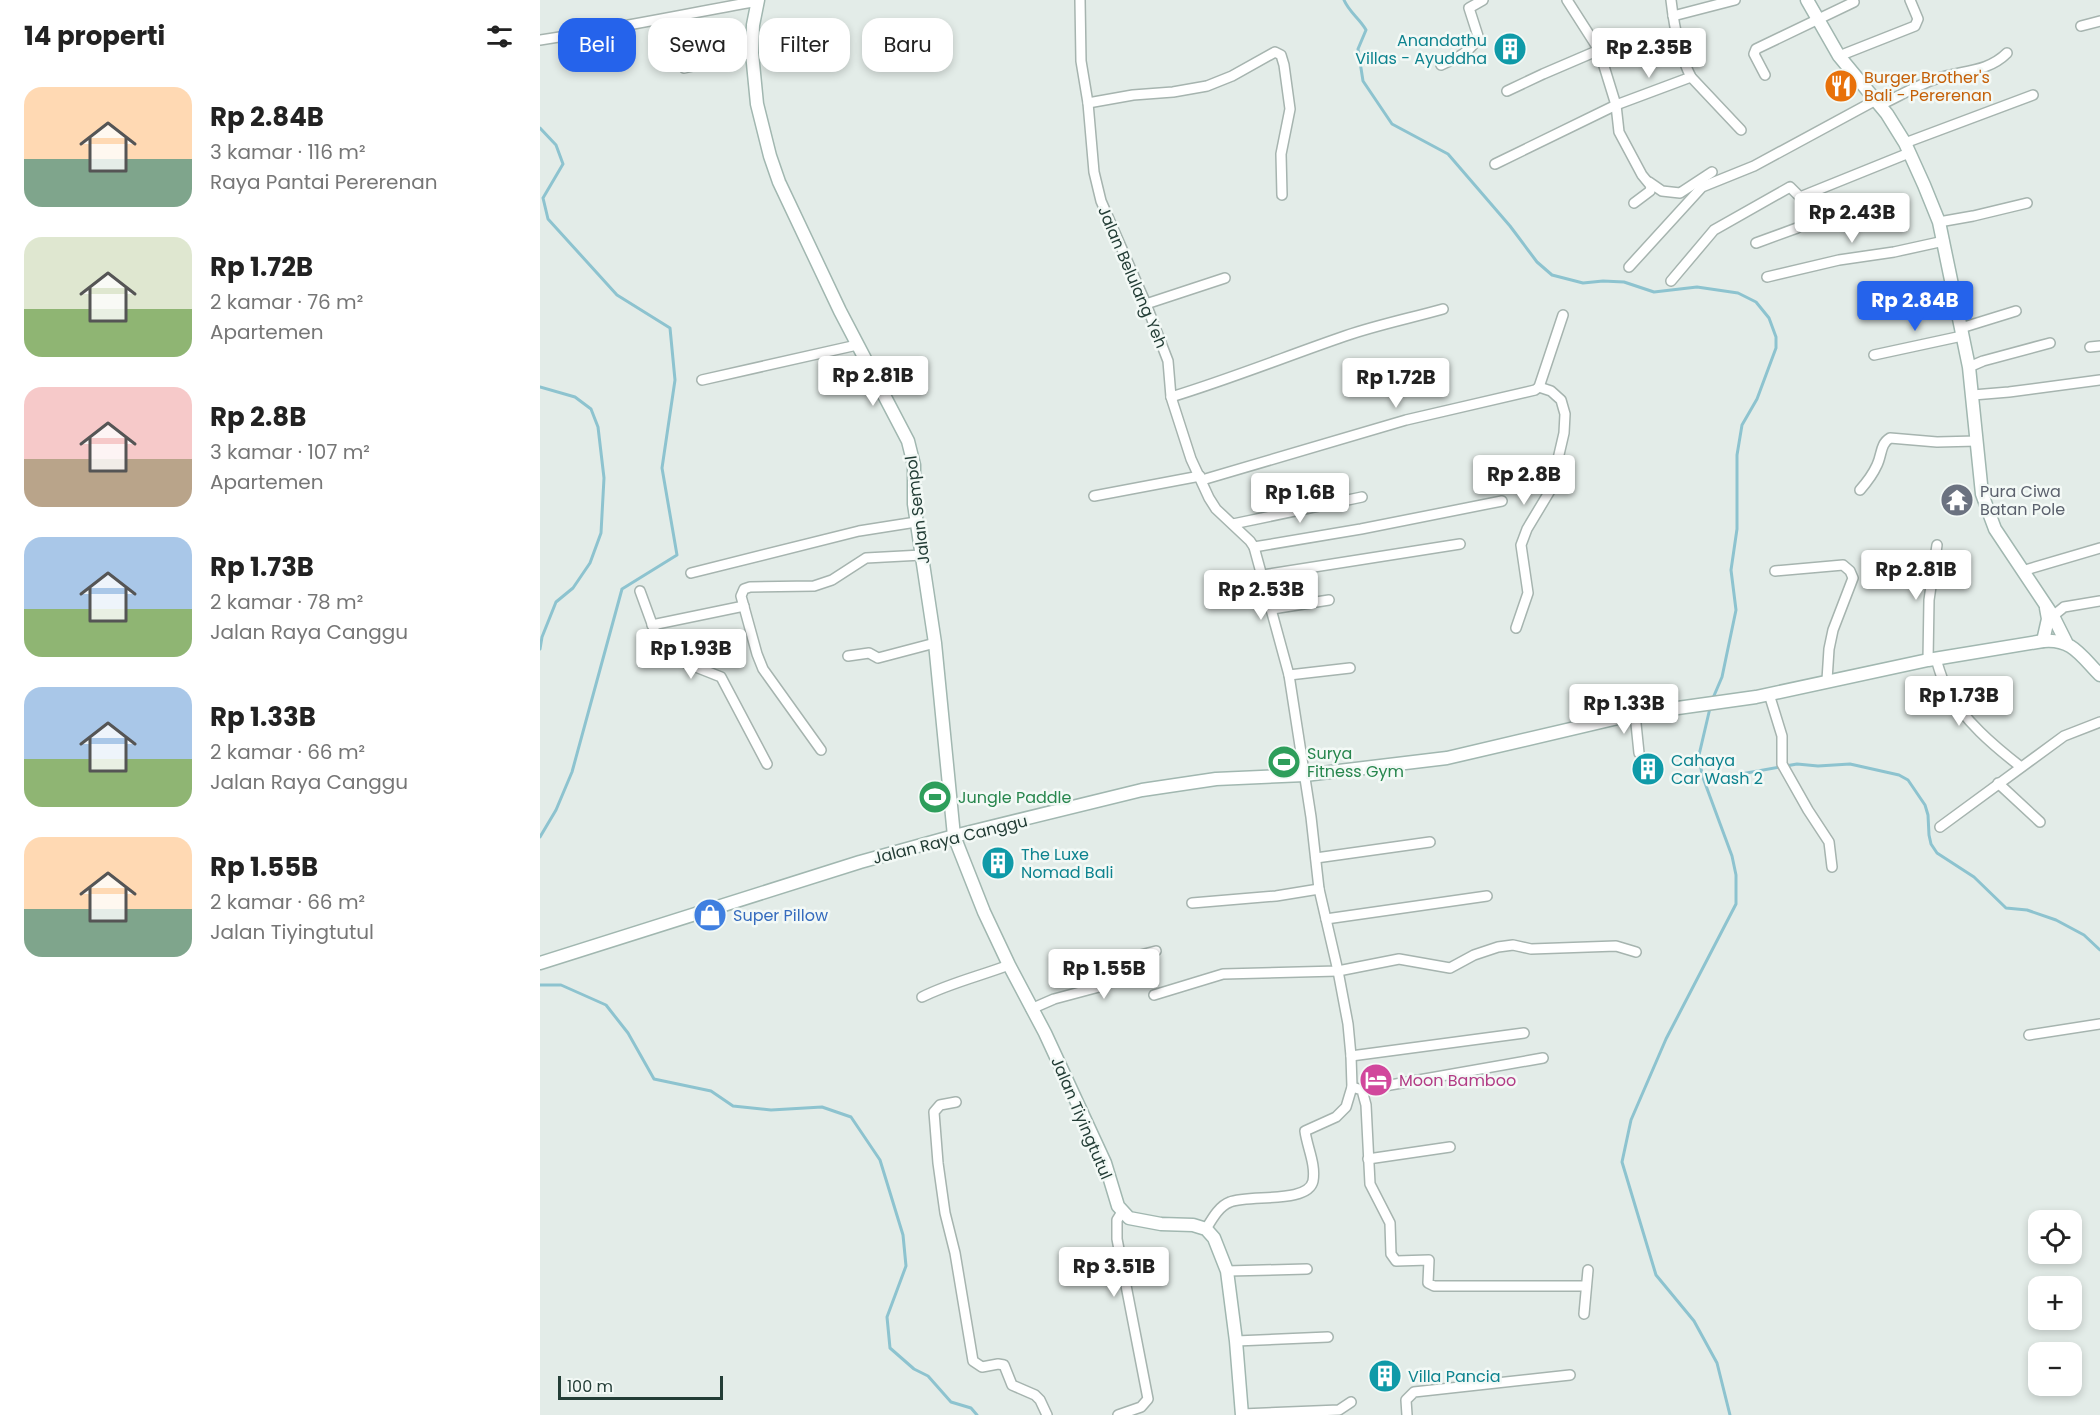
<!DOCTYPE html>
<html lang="id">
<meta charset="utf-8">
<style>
body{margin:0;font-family:Poppins,sans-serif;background:#f2f2f2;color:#222;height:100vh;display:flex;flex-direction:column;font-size:22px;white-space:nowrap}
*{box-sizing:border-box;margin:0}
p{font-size:20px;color:#767676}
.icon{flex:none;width:33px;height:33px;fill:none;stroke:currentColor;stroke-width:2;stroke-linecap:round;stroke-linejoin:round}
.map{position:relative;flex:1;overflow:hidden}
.panel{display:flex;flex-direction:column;background:#fff;width:540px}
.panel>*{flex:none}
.top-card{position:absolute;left:18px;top:18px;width:570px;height:54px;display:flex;gap:12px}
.fabs{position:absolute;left:1488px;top:1210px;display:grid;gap:12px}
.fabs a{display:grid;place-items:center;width:54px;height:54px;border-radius:12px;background:#fff;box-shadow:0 3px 9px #0003;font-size:30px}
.scale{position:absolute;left:18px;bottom:15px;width:165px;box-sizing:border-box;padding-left:6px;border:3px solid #233d36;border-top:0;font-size:16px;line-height:21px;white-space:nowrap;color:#233d36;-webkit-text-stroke:4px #f3f9f6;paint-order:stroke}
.price{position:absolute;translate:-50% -51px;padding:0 14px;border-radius:6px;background:#fff;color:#222;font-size:20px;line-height:39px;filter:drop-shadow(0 2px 3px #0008)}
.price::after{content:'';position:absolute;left:50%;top:36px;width:18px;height:14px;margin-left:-9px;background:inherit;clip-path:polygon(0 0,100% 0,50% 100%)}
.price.current{background:#2563eb;color:#fff}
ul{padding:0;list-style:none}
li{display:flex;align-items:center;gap:18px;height:150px;padding:0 24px}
li span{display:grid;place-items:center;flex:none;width:168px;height:120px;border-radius:18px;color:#555}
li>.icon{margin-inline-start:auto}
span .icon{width:72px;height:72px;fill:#fffc;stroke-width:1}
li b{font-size:26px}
h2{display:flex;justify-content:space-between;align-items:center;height:72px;padding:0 24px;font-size:26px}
.pill{padding:0 21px;border-radius:18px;background:#fff;box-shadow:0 3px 9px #0003;font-size:21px;line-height:54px}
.pill.current{background:#2563eb;color:#fff}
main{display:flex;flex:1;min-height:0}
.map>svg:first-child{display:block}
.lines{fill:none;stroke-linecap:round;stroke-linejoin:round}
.stream{stroke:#8dc3cf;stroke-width:3}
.street-casing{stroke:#a6b4af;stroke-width:12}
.secondary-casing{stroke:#a1b7b0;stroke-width:15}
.street{stroke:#fff;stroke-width:9}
.secondary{stroke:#fff;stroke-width:12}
.labels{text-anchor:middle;stroke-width:5;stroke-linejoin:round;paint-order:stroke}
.culture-label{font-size:16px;fill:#0d838f;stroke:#f3f9f6;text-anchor:start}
.food-label{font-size:16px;fill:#c56008;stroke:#f3f9f6;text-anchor:start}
.street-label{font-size:16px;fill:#233d36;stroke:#f3f9f6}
.worship-label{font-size:16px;fill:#5b616d;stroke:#f3f9f6;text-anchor:start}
.leisure-label{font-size:16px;fill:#27864d;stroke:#f3f9f6;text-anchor:start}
.shop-label{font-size:16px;fill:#366cbe;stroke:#f3f9f6;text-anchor:start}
.hotel-label{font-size:16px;fill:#b23c85;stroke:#f3f9f6;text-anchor:start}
</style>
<main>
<section class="panel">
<h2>14 properti<svg class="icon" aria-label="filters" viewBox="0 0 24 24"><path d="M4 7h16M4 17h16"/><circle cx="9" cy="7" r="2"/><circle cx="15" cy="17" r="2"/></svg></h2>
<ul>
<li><span style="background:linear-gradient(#ffd9b3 60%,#7fa58c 0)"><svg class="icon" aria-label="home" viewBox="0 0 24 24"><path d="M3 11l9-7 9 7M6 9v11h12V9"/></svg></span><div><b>Rp 2.84B</b><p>3 kamar · 116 m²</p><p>Raya Pantai Pererenan</p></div></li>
<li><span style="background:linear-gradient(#dfe7d0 60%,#8fb573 0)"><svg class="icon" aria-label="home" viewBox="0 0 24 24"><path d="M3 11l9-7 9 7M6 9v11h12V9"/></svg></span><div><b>Rp 1.72B</b><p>2 kamar · 76 m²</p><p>Apartemen</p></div></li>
<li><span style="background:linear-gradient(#f6c9c9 60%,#b9a48a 0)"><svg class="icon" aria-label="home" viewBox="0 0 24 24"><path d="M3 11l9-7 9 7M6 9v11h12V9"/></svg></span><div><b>Rp 2.8B</b><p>3 kamar · 107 m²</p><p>Apartemen</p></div></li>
<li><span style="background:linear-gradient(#a9c7e8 60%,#8fb573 0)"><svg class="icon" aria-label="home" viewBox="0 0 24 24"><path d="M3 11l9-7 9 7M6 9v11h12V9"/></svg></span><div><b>Rp 1.73B</b><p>2 kamar · 78 m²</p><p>Jalan Raya Canggu</p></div></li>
<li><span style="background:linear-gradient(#a9c7e8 60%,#8fb573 0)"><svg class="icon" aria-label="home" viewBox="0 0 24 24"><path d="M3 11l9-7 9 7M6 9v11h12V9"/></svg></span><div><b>Rp 1.33B</b><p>2 kamar · 66 m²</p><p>Jalan Raya Canggu</p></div></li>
<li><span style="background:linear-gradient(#ffd9b3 60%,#7fa58c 0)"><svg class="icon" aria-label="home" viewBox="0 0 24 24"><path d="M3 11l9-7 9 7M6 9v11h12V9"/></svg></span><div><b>Rp 1.55B</b><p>2 kamar · 66 m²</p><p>Jalan Tiyingtutul</p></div></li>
</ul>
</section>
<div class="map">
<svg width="1560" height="1415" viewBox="0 0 1560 1415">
<rect width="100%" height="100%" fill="#e3ece8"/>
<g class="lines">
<g class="stream">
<path d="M804,0C809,12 820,19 826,30L818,49L823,81L852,124L908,154L970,226L997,262L1012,275L1043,283L1063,281L1084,282L1114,292L1157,287L1198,293L1216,302L1229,318L1236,337V348L1217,399L1202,425L1197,455V529L1191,570L1196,610L1182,677L1173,698"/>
<path d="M0,128L16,145L23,164L3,198L8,219L77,295L130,328L135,380L122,468L137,555L82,589L32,772L16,810L0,837"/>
<path d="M0,387L35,397L51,409L58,427L64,478L61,533L50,563L33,588L16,602L2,637L0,649"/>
<path d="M1170,708L1159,755L1162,775L1192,856L1196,875V904L1126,1039L1091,1120L1082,1162L1116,1275L1154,1321L1177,1363L1190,1415"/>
<path d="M1162,775L1184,777L1257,764L1278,766L1310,764L1359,775L1368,780L1385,805L1388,815L1389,835L1391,844L1397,853L1434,877L1466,908L1487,910L1516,920L1544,935L1560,950"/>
<path d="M0,985H21L66,1005L88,1033L114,1079L171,1091L193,1106L231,1110L282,1107L311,1117L340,1160L363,1235L366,1266L347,1317L350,1348L374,1369L388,1376L411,1402L431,1408L437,1415"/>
</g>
<defs>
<g id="street">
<path d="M540,0L541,61L548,103L554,172L561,201L606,304L628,361L631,397L651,459L669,498L676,509L710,541L714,547L749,675L771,817L779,889L798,971L808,1024L811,1056L812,1087L806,1107L796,1117L765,1131C767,1147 776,1164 773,1181C768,1204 709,1194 690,1202C679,1206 672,1219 666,1229"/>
<path d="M1027,0L1059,50L1076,105L1079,132L1102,175L1111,186L1110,191L1094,203"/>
<path d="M1131,0C1134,26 1139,54 1151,77L1201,130"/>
<path d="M1133,16L1195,0"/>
<path d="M1541,26L1560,21"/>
<path d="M0,40C73,29 145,14 218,1"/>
<path d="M1299,56L1375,26L1378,19L1370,0"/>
<path d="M901,65C915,59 933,51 938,36L929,8L943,0"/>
<path d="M144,68L212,53"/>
<path d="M1225,75L1214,54L1216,49L1314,2"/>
<path d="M967,91L1003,74L1059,50"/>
<path d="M548,103L593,95L633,92L667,86L692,76L735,52L741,55L744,65L750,109L741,154L742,195"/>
<path d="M1340,105C1358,97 1377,85 1396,79C1421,70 1447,73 1467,53"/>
<path d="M1365,143L1493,95"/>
<path d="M955,164L1076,105L1151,77"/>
<path d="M1109,182L1122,191L1140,193L1172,172"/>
<path d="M1399,222L1433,216L1487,203"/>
<path d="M1216,243L1257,228L1268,221L1269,217L1260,197L1369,153"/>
<path d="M1089,267L1162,187L1214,166L1336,100"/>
<path d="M1227,277L1299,260L1354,252L1404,241"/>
<path d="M1131,281L1174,230L1250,187L1260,197"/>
<path d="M606,304L685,278"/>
<path d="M1421,328L1476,311"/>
<path d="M1550,347L1560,346"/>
<path d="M1334,355L1422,336"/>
<path d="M1429,367L1443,361L1510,343"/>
<path d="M162,380L317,345"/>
<path d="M1433,395L1469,392L1560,380"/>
<path d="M631,397C690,379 747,356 805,336C837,325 871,318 903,309"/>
<path d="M662,480L866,420L995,390L999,387L1023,315"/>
<path d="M1320,490C1327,482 1333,474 1337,465C1342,455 1340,444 1350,438L1397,442L1437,441"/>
<path d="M554,496L660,476"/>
<path d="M693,524L822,497"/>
<path d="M714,547L821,529L962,501"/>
<path d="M1235,571L1303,565L1310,571L1313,578L1293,630L1289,649L1287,680"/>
<path d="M1482,571L1560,548"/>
<path d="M151,573L319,531L376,522"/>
<path d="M723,575L920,544"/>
<path d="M100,591L123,654L181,677L227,764"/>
<path d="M732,609L789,600"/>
<path d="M1513,616L1524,607L1560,601"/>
<path d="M112,625L204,606"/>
<path d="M976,628L988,593L981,545L987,529L1011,489L1024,433L1025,414L1021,400L1011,391L999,387"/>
<path d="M308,656L329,653L338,658L395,643"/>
<path d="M1396,659C1399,669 1402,680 1407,689C1423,720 1454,746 1481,767"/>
<path d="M1388,660L1389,600L1397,545"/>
<path d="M749,675L810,668"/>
<path d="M1229,694L1242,736V764L1268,810L1289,842L1292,867"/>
<path d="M1095,714L1099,753"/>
<path d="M281,750L223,669L217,654L201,596L204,589L210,587L274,586L292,580L326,558L382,555"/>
<path d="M1458,783L1500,822"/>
<path d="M1400,827L1524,736L1560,722"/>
<path d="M776,858L890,842"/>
<path d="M652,903L736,896L779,889"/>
<path d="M786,919L947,896"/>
<path d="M614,995L683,974L798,971L859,959L910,968L934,955L958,947L973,945L991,949L1076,946L1096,952"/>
<path d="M382,997C410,983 440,976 469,965"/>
<path d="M491,1009L514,999L559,987L568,982L578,965L585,959L616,951"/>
<path d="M1489,1035L1560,1024"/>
<path d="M811,1056L984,1033"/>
<path d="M812,1087L822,1090L826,1105L830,1184L850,1223L851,1254L856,1261L889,1260L888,1283L894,1286H1046"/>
<path d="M822,1090L1003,1058"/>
<path d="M416,1102L400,1105L394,1112L398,1163L405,1213L415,1253L433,1361L442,1367L458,1364L464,1365L472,1385L495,1395L500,1400L507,1415"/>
<path d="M828,1159L910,1147"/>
<path d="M687,1271L767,1269"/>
<path d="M1044,1314L1048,1270"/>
<path d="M696,1341L788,1337"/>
<path d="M702,1414L799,1410L811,1402"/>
<path d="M578,1415L601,1407L608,1399L577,1239V1220L582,1212"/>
<path d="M867,1415L866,1400L874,1392L1030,1375"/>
</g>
<g id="secondary">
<path d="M218,0L213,25L212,53L217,104L230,156L239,182L300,311L368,441L374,465V504L395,643L414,836L444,912L469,965L505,1033L565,1163L578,1206L589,1218L621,1224L653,1225L666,1229L674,1238L687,1271L696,1341L702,1415"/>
<path d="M1267,0L1299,56L1347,114L1365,143L1384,185L1399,222L1429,367L1442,494L1455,529L1513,616L1526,642"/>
<path d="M1503,641L1508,619L1506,608"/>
<path d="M0,963L320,862L414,836L602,790L676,779L765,775L907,758L1095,714L1216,697L1388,660L1503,641C1532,638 1541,656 1560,675"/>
</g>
</defs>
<use href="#street" class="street-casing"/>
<use href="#secondary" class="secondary-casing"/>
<use href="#street" class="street"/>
<use href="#secondary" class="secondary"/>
</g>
<defs>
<symbol id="building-disc" viewBox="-11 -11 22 22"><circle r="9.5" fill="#0f9aa8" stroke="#f3f9f6"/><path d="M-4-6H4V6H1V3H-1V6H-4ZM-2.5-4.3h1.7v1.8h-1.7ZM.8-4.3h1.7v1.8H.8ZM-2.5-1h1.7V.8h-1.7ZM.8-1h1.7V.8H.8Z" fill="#fff"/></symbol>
<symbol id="restaurant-disc" viewBox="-11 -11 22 22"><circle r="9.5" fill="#e8710a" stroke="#f3f9f6"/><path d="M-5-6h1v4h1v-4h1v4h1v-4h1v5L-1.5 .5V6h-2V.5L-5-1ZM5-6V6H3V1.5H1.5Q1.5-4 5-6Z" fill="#fff"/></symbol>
<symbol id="temple-disc" viewBox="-11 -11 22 22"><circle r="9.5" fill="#6b7280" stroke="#f3f9f6"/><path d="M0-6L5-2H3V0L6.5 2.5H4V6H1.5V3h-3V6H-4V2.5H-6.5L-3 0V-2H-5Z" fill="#fff"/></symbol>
<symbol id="stadium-disc" viewBox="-11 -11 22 22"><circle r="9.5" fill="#2e9e5b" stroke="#f3f9f6"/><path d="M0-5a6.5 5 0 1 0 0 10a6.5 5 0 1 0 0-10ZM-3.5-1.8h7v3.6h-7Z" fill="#fff"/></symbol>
<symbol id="shop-disc" viewBox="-11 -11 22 22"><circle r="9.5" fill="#3f7fe0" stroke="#f3f9f6"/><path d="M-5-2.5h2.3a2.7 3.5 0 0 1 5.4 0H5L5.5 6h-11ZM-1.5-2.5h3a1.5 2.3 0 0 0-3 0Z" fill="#fff"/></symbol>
<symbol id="hotel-disc" viewBox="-11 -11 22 22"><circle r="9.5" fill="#d1479c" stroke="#f3f9f6"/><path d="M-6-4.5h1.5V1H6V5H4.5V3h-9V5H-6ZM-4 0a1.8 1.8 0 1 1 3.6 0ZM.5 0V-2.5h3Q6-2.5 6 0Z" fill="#fff"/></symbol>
</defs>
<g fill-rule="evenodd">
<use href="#building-disc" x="951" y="30" width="38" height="38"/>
<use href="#restaurant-disc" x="1282" y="67" width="38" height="38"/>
<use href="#temple-disc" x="1398" y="481" width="38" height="38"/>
<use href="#stadium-disc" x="725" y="743" width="38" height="38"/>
<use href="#building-disc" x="1089" y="750" width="38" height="38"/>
<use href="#stadium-disc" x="376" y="778" width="38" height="38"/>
<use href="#building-disc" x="439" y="844" width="38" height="38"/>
<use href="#shop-disc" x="151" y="896" width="38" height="38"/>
<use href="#hotel-disc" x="817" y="1061" width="38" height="38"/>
<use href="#building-disc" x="826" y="1357" width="38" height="38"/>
</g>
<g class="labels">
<g class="culture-label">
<text x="947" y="46" text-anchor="end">Anandathu<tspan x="947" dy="18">Villas - Ayuddha</tspan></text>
<text x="1131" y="766">Cahaya<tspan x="1131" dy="18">Car Wash 2</tspan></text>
<text x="481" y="860">The Luxe<tspan x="481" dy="18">Nomad Bali</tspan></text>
<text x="868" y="1382">Villa Pancia</text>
</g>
<g class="food-label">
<text x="1324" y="83">Burger Brother's<tspan x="1324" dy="18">Bali - Pererenan</tspan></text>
</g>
<g class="street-label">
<text transform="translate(593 277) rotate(67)" y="6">Jalan Belulang Yeh</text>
<text transform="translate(377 510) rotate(-97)" y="6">Jalan Sempol</text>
<text transform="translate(410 839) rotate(-14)" y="6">Jalan Raya Canggu</text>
<text transform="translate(542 1118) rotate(67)" y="6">Jalan Tiyingtutul</text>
</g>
<g class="worship-label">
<text x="1440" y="497">Pura Ciwa<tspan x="1440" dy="18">Batan Pole</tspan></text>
</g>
<g class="leisure-label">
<text x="767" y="759">Surya<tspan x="767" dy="18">Fitness Gym</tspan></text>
<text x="418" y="803">Jungle Paddle</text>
</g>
<g class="shop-label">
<text x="193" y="921">Super Pillow</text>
</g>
<g class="hotel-label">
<text x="859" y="1086">Moon Bamboo</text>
</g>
</g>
</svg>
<div class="fabs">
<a><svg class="icon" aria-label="locate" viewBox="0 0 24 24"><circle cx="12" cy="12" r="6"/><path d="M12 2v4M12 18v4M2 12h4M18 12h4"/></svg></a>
<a>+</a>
<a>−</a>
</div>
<div class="scale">100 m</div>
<b class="price" style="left:1109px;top:79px">Rp 2.35B</b>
<b class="price" style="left:1312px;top:244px">Rp 2.43B</b>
<b class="price current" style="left:1375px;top:332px">Rp 2.84B</b>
<b class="price" style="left:333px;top:407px">Rp 2.81B</b>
<b class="price" style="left:856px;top:409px">Rp 1.72B</b>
<b class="price" style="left:984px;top:506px">Rp 2.8B</b>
<b class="price" style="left:760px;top:524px">Rp 1.6B</b>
<b class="price" style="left:1376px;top:601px">Rp 2.81B</b>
<b class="price" style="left:721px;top:621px">Rp 2.53B</b>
<b class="price" style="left:151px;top:680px">Rp 1.93B</b>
<b class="price" style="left:1419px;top:727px">Rp 1.73B</b>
<b class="price" style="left:1084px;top:735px">Rp 1.33B</b>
<b class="price" style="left:564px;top:1000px">Rp 1.55B</b>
<b class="price" style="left:574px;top:1298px">Rp 3.51B</b>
<div class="top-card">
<a class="pill current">Beli</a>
<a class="pill">Sewa</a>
<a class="pill">Filter</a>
<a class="pill">Baru</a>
</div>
</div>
</main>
